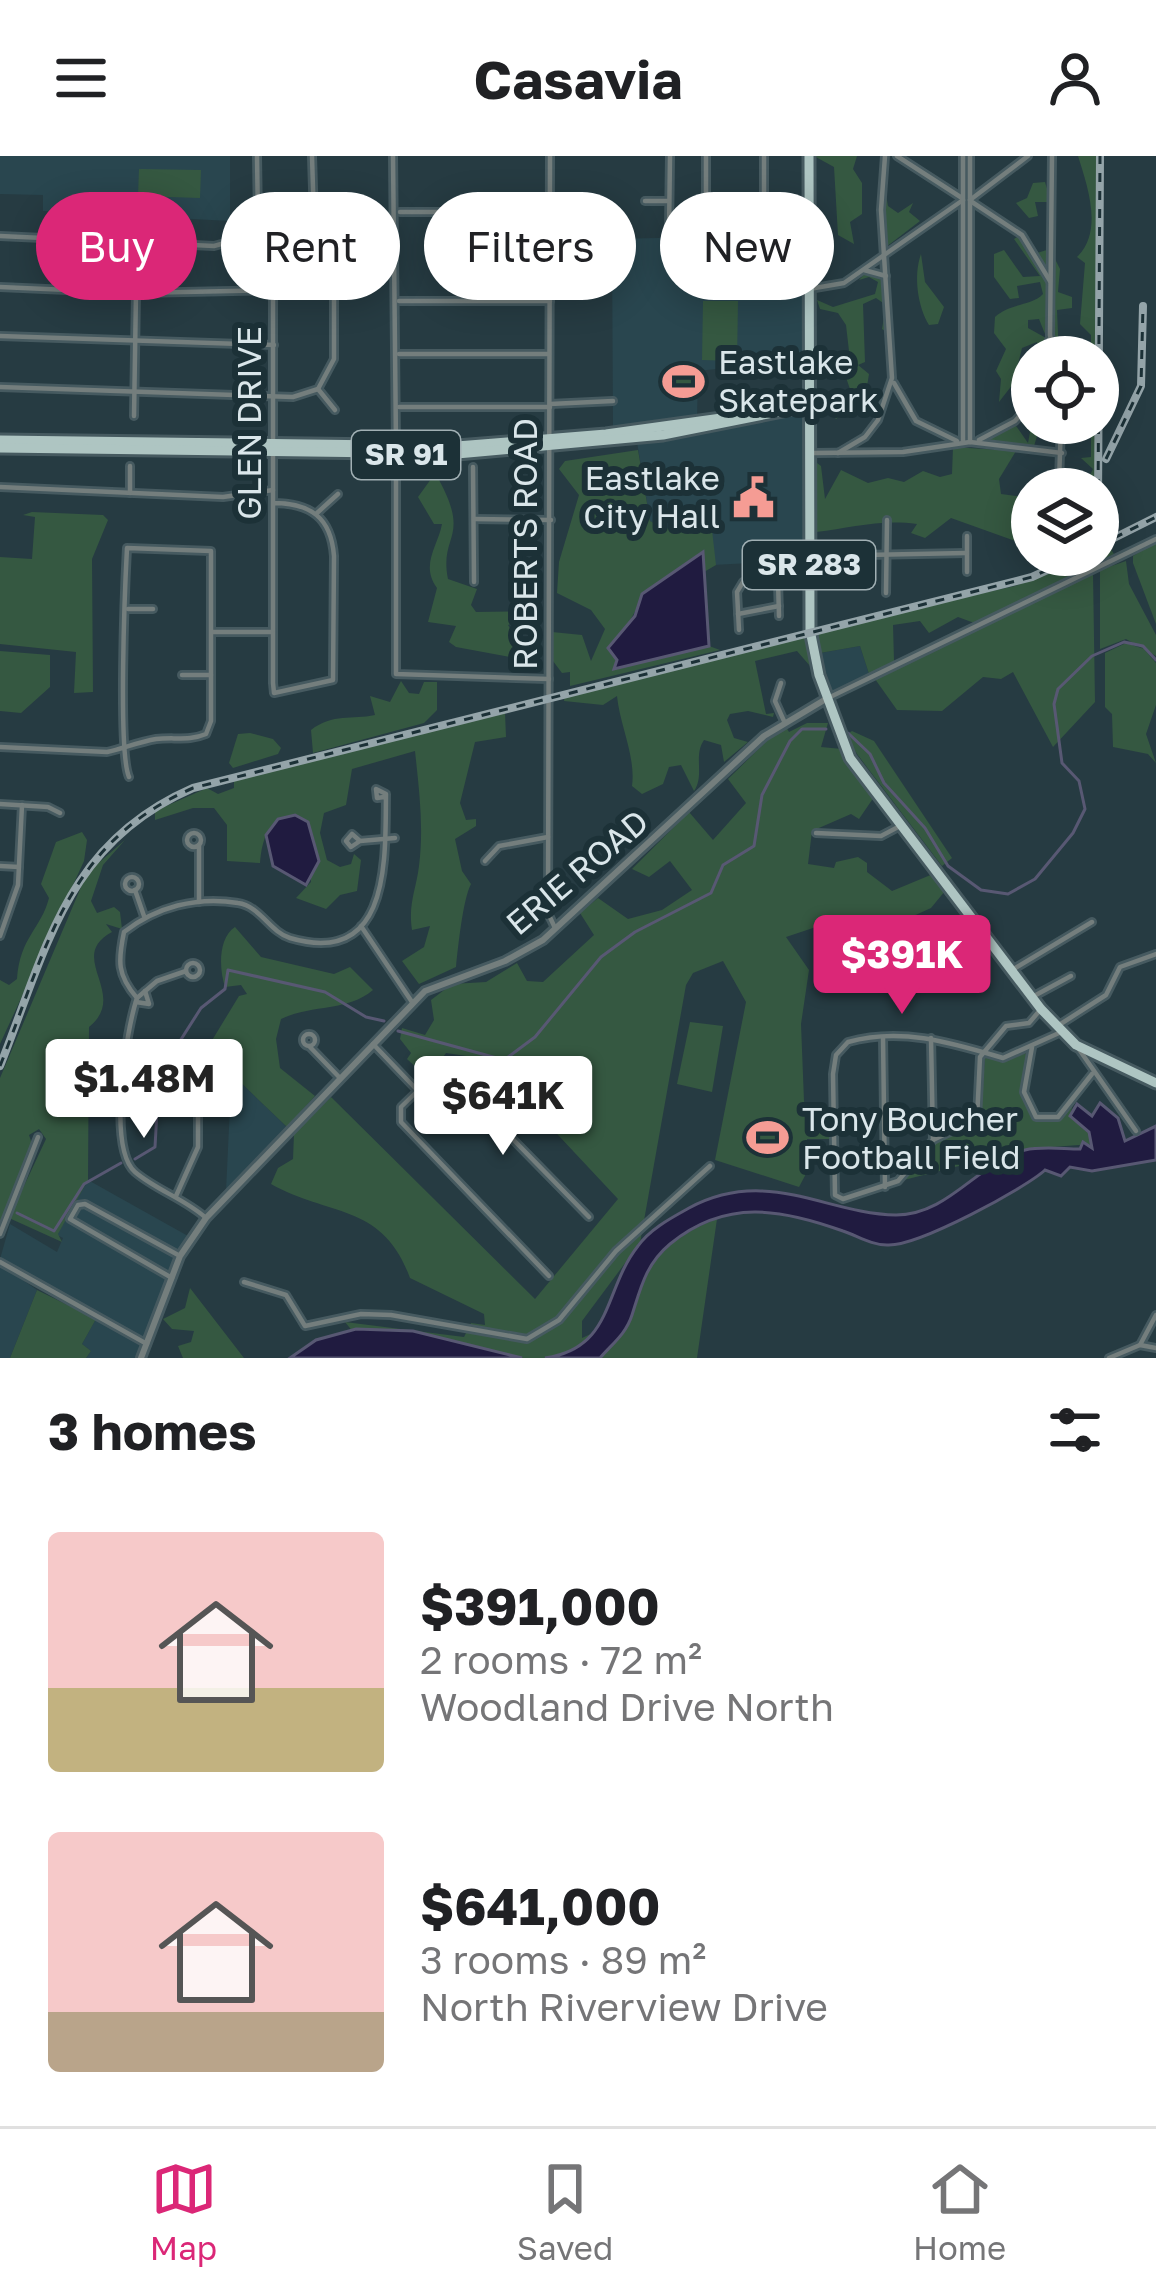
<!DOCTYPE html>
<meta charset="utf-8">
<style>
body{margin:0;font-family:"Golos Text",sans-serif;background:#f2f2f2;color:#202124;height:100vh;display:flex;flex-direction:column;font-size:45px;white-space:nowrap}
*{box-sizing:border-box;margin:0}
p{font-size:39px;color:#757577}
.icon{flex:none;width:66px;height:66px;fill:none;stroke:currentColor;stroke-width:2;stroke-linecap:round;stroke-linejoin:round}
.map{position:relative;height:1202px;overflow:hidden}
.side{display:flex;flex-direction:column;background:#fff;flex:1}
.side>*{flex:none}
.banner{position:absolute;left:36px;top:36px;width:1086px;height:108px;display:flex;gap:24px}
.tools{position:absolute;left:1011px;top:180px;display:grid;gap:24px}
.tools a{display:grid;place-items:center;width:108px;height:108px;border-radius:50%;background:#fff;box-shadow:0 6px 30px #0003;font-size:60px}
.price{position:absolute;translate:-50% -102px;padding:0 27px;border-radius:12px;background:#fff;color:#222;font-size:39px;line-height:78px;filter:drop-shadow(0 3px 6px #0008)}
.price::after{content:'';position:absolute;left:50%;top:72px;width:36px;height:27px;margin-left:-18px;background:inherit;clip-path:polygon(0 0,100% 0,50% 100%)}
.price.on{background:#db2777;color:#fff}
ul{padding:0;list-style:none}
li{display:flex;align-items:center;gap:36px;height:300px;padding:0 48px}
li span{display:grid;place-items:center;flex:none;width:336px;height:240px;border-radius:12px;color:#555}
li>.icon{margin-inline-start:auto}
span .icon{width:144px;height:144px;fill:#fffc;stroke-width:1}
li b{font-size:51px}
h2{display:flex;justify-content:space-between;align-items:center;height:144px;padding:0 48px;font-size:51px}
.chip{padding:0 42px;border-radius:54px;background:#fff;box-shadow:0 6px 30px #0003;font-size:42px;line-height:108px}
.chip.on{background:#db2777;color:#fff}
header{display:flex;justify-content:space-between;align-items:center;height:156px;padding:0 48px;background:#fff;font-size:54px;font-weight:700}
.tab-bar{display:flex;justify-content:space-around;align-items:center;height:168px;border-top:3px solid #e0e0e0;background:#fff;font-size:33px;color:#757577}
.tab-bar a{display:grid;justify-items:center;gap:6px}
.tab-bar .on{color:#db2777}
.map>svg:first-child{display:block}
.built{fill:#29464f}
.green{fill:#355841}
.water{fill:#201b40;stroke:#585873;stroke-width:3}
.lines{fill:none;stroke-linecap:round;stroke-linejoin:round}
.stream{stroke:#585873;stroke-width:3}
.minor-casing{stroke:#465a60;stroke-width:10}
.tertiary-casing{stroke:#465a60;stroke-width:12}
.primary-casing{stroke:#465a60;stroke-width:15}
.minor{stroke:#747e7d;stroke-width:4.5}
.tertiary{stroke:#747e7d;stroke-width:6}
.primary{stroke:#aec5c2;stroke-width:9}
.rail-casing{stroke:#94a4a9;stroke-width:8}
.rail{stroke:#1c3137;stroke-width:3;stroke-dasharray:9;stroke-linecap:butt}
.labels{text-anchor:middle;stroke-width:12;stroke-linejoin:round;paint-order:stroke}
.shield{fill:#1c3137;stroke:#a1b0b4;stroke-width:3}
.shield-label{font-size:30px;font-weight:bold;fill:#dae6ea}
.poi-label{font-size:33px;fill:#dae6ea;stroke:#1c3137;text-anchor:start}
.street-label{font-size:33px;fill:#dae6ea;stroke:#1c3137}
</style>
<header><svg class="icon" aria-label="menu" viewBox="0 0 24 24"><path d="M4 6h16M4 12h16M4 18h16"/></svg>Casavia<svg class="icon" aria-label="person" viewBox="0 0 24 24"><circle cx="12" cy="8" r="4"/><path d="M4 21q1-7 8-7t8 7"/></svg></header>
<div class="map">
<svg width="1156" height="1202" viewBox="0 0 1156 1202">
<rect width="100%" height="100%" fill="#263b42"/>
<g class="built">
<path d="M0,0H230V65L43,55V39L0,38Z"/>
<path d="M702,81V98H807L806,203L698,215L697,263L613,274L612,83Z"/>
<path d="M805,255L806,404L713,409L711,375L662,372L650,365L637,286Z"/>
<path d="M860,490L869,518L832,535L820,497Z"/>
<path d="M239,925L287,971L226,1035L230,950Z"/>
<path d="M88,1024L188,1080L146,1185L0,1103L10,1068L57,1096L63,1082L57,1079Z"/>
<path d="M0,1108L37,1134L10,1202H0Z"/>
<path d="M97,1161L145,1188L139,1202H86L91,1195L82,1188Z"/>
</g>
<g class="green">
<path d="M814,0H857L853,13L862,27V58L850,66L854,88L838,79L834,11Z"/>
<path d="M1078,0H1097L1100,322L1098,333H1083L1093,313L1081,302L1091,301V267H1098V201H1091V179L1080,168L1085,107L1077,101C1104,75 1087,29 1078,0Z"/>
<path d="M139,13L201,14L200,42L138,40Z"/>
<path d="M1045,26L1051,46H1035L1038,60L1029,62L1016,47L1027,42L1033,27Z"/>
<path d="M885,33L888,50L898,57L913,47L909,56L920,65L886,91Z"/>
<path d="M502,72L509,83L490,103L501,124L492,129L476,125L462,103L435,85L438,75L470,80Z"/>
<path d="M1019,80L1047,122L1048,174L1045,178L1039,163L1028,164V172L1046,182L1045,193L1039,196L1037,186L1022,192L1013,228L999,246L1001,223L996,215L1006,193L994,177L995,161C1010,147 1032,150 1043,138L1040,126L1017,130L1019,142L1010,143L994,121V98L1004,94L1023,121L1040,120L1014,83Z"/>
<path d="M1050,93L1060,113L1058,136L1072,141V152L1057,154L1059,201H1047L1049,120L1037,97Z"/>
<path d="M921,98L925,126L944,151L938,168L929,169C918,151 913,120 921,98Z"/>
<path d="M867,115L888,128L890,178L882,173L886,149L876,142L863,148L865,206L858,209L869,218L865,243L836,263L820,244L851,236L840,204L849,195L846,169L838,157L820,153L817,144L833,151L875,138L878,126L869,121L859,124Z"/>
<path d="M703,145H738L737,205L702,204Z"/>
<path d="M693,206L694,244H674V216H680V207Z"/>
<path d="M1032,254V267H1041L1034,290L983,286L1014,267L1028,287L1030,276L1020,264Z"/>
<path d="M953,291L1016,295L999,323L1001,338L1032,342V391L951,362L925,382L911,377L917,368C880,363 851,372 816,376L813,304L821,310L825,343L841,314L868,327L888,322L904,326L923,315L940,321L952,318Z"/>
<path d="M638,294L650,365L663,372L712,374L716,409L704,416L703,397C648,434 629,446 615,513L709,490L720,494L570,530V516L562,517L553,505L552,476L582,479L591,505L605,473L591,454L557,437L559,406L579,339L559,313L565,305Z"/>
<path d="M431,323L439,324C471,383 439,378 448,423L477,433L471,449L476,456L531,455L529,461L508,469L522,491L515,502L456,491L449,486L456,470L428,466L437,432C420,409 438,390 442,368H434L418,341Z"/>
<path d="M32,356L103,359L108,364L92,403L93,536L74,537L76,496L0,488V401L32,403L35,361L23,359Z"/>
<path d="M1156,386V468L1133,407V400Z"/>
<path d="M1107,387L1114,398L977,468L958,461L929,477L920,465L893,469L894,505L869,518L860,490L820,497L815,474L1015,430L1098,399Z"/>
<path d="M1126,405L1129,428L1156,479V500L1126,483L1100,493V414Z"/>
<path d="M1093,417L1095,546L1053,591L1013,516L1001,523L983,521L942,555L897,554L875,523Z"/>
<path d="M808,476L810,510L797,495L755,505L766,558L774,557L773,561L748,555L730,558L727,564L734,582L748,586L724,606L721,589L704,584C693,600 705,619 694,635L681,609L669,611L663,628L642,638L632,630C636,601 620,570 617,540L603,549L564,545L565,538Z"/>
<path d="M1126,487L1144,493L1156,507V549L1146,578L1156,607L1148,598L1113,591L1112,558L1105,551V497Z"/>
<path d="M0,495L50,499V531L21,557L0,555Z"/>
<path d="M401,525L409,537L419,538L424,526H437V554L424,567L313,597L311,574C333,557 352,564 375,559L370,540L390,546Z"/>
<path d="M505,557L506,581L475,586L460,647L466,664L476,663V670L455,683L462,715L471,728C463,743 458,791 456,811L419,828L402,805L424,791L430,770L412,774C408,748 416,734 419,710C424,671 419,633 415,595L352,613L346,649L324,657L320,677L327,704L340,711L351,708L354,698L361,704L357,735L340,739L326,753L296,742L311,726L308,667L296,660C268,660 262,684 260,707L227,705V669L214,652H193L155,664V655L207,632L218,638L234,632V624Z"/>
<path d="M807,567H828L821,591L842,593L874,641L859,663L851,658L812,675L808,708L834,712L836,706L858,701L867,707V716L892,735L933,718L945,735L931,752L834,796L825,768L786,781L809,814L801,868L804,945L813,974H831V983H807L808,1014L799,1031L715,1004L746,846L723,805L693,817L686,829L640,1087L582,1165V1182L632,1159C638,1111 673,1079 717,1063L697,1202H319L358,1182L345,1166L464,1181L471,1167L485,1169L484,1158L410,1122C383,1047 330,1061 271,1028L278,1012L293,1003L294,978L331,941L535,1143L618,1043L487,903L446,897L433,915H420L407,903L411,897L400,883L402,872L425,879L434,864L431,844L452,828L486,826L517,807L527,825L543,826L594,779L580,757L598,742L628,763L662,754L692,734L670,705L649,721L632,713L689,656L713,684L746,647L728,623L780,572L785,569L789,576Z"/>
<path d="M852,575L874,585L952,702L942,710L857,598L846,579Z"/>
<path d="M250,577L273,583L281,592L278,598L233,612L229,607L238,578Z"/>
<path d="M82,676L87,684L84,705L0,888V824L9,829L17,823C20,781 41,773 49,742L41,728L56,686Z"/>
<path d="M125,684L103,709L91,745L97,757L114,751L120,756L122,773L106,768L112,776C65,801 130,838 89,871L88,1024L58,1078L62,1086L9,1062L46,983L39,973L29,979L32,988L0,1069V922L87,717Z"/>
<path d="M945,759L974,776L966,789L968,822L906,820L908,798Z"/>
<path d="M235,771L261,801L334,818L350,811L373,834C347,856 312,848 281,863L276,883L280,912L315,940L287,971L239,925L211,886L239,840L247,838L241,829L225,831C219,813 218,782 235,771Z"/>
<path d="M690,866L723,870L712,936L677,928Z"/>
<path d="M1027,897C1027,923 1015,943 1036,964L1053,965L1074,944L1070,960L1089,976L1092,988L1026,993L900,1025L934,986L981,960L985,900L1004,903Z"/>
<path d="M190,1132L244,1202H183L178,1190L191,1186L194,1175L172,1173L163,1163L185,1152Z"/>
<path d="M37,1134L96,1163L82,1188L91,1195L86,1202H10Z"/>
</g>
<g class="water">
<path d="M703,396L709,490L614,513L617,504L608,492L635,460L642,438Z"/>
<path d="M295,659L308,666L319,705L306,729L273,710L266,679L278,663Z"/>
<path d="M1100,947L1118,962L1125,985L1156,970V1004L1092,1015L1070,1011L1061,1020L1045,1014C1027,1031 918,1091 887,1089C871,1089 858,1080 843,1075C782,1053 726,1042 670,1088C646,1108 641,1131 632,1159C626,1178 612,1188 600,1202H545C614,1192 603,1134 638,1090C650,1073 671,1062 689,1052C767,1010 826,1058 896,1059C949,1059 978,1006 1025,994C1042,990 1063,993 1080,993L1083,986L1092,992L1089,976L1070,960L1077,948L1092,960Z"/>
<path d="M356,1173L413,1175L522,1202H290L316,1184Z"/>
</g>
<g class="lines">
<g class="stream">
<path d="M848,577L870,598L884,627L925,672L948,710L981,734L1008,738L1035,723L1073,677L1085,653L1079,625L1062,607L1054,548L1058,533L1092,500L1124,486L1143,490L1156,504"/>
<path d="M398,875L504,904L535,881L601,801L635,776L711,737L723,709L754,690L762,639L790,585L802,573H826"/>
<path d="M135,1003L155,991L159,918L201,852L225,833L228,814L325,836L366,861L384,865"/>
<path d="M17,1057L54,1075L84,1028L121,1007"/>
</g>
<defs>
<g id="minor">
<path d="M257,0L258,65L273,117V286"/>
<path d="M393,0L396,288"/>
<path d="M550,0L548,757L555,772"/>
<path d="M706,0V91"/>
<path d="M897,0L962,42"/>
<path d="M970,0V286"/>
<path d="M1052,0L1050,179L1054,201"/>
<path d="M970,44L1028,0"/>
<path d="M645,45H669"/>
<path d="M972,46L1022,79L1050,125"/>
<path d="M706,51L808,52"/>
<path d="M400,56H550"/>
<path d="M669,76L670,0"/>
<path d="M0,80L214,90L261,77"/>
<path d="M764,89V0"/>
<path d="M864,114L886,120"/>
<path d="M0,131L136,137L274,134"/>
<path d="M809,133L844,127L963,44"/>
<path d="M399,145H550"/>
<path d="M0,180L274,189"/>
<path d="M399,198H549"/>
<path d="M1045,201L1049,184"/>
<path d="M894,227L916,265L957,285"/>
<path d="M0,231L293,241L318,233L334,203V101L314,64L312,0"/>
<path d="M318,233L335,254"/>
<path d="M550,248L613,245"/>
<path d="M399,251H550"/>
<path d="M134,260L136,137"/>
<path d="M979,284L1015,265L1032,246"/>
<path d="M963,286V0"/>
<path d="M814,297L903,296L970,286L1062,297"/>
<path d="M838,297L865,281L878,264L892,222L881,54L885,0"/>
<path d="M396,300V518L549,523"/>
<path d="M473,311L474,426"/>
<path d="M1059,326L1061,267"/>
<path d="M0,331L223,341L273,334"/>
<path d="M130,337V310"/>
<path d="M273,347C310,347 331,361 334,400L333,524L274,537L273,527V297"/>
<path d="M317,357L338,338"/>
<path d="M474,363L551,364"/>
<path d="M967,380V416"/>
<path d="M778,425L779,460"/>
<path d="M886,437L887,364"/>
<path d="M128,453H153"/>
<path d="M738,458L779,450"/>
<path d="M739,474L737,436L743,426L822,417L865,399L966,397"/>
<path d="M212,476H272"/>
<path d="M182,519H211"/>
<path d="M781,527L775,545L784,565"/>
<path d="M826,543L1156,383"/>
<path d="M0,591L107,596C124,592 139,586 156,583C173,581 190,585 206,578L211,565V395L127,392C125,429 118,596 129,621"/>
<path d="M0,648L48,651L60,657"/>
<path d="M816,677L881,680L900,670"/>
<circle cx="194" cy="684" r="7"/>
<path d="M360,685L351,691L346,685L352,678L360,685L395,682"/>
<path d="M199,689V746"/>
<path d="M485,705L499,690L548,681"/>
<path d="M0,710L19,711"/>
<circle cx="132" cy="728" r="7"/>
<path d="M135,734L144,760"/>
<path d="M361,770L412,846"/>
<path d="M0,780L18,729L22,649"/>
<circle cx="193" cy="814" r="7"/>
<path d="M1012,814L1092,766"/>
<path d="M1034,840L1071,820"/>
<path d="M137,842L157,825L186,815"/>
<path d="M136,846L149,848L145,835"/>
<path d="M1041,853L1029,867L1006,870L980,901L977,963L933,984L898,1025L843,1043L835,1039L833,918L836,899L848,886C902,871 952,887 1003,902L1059,877"/>
<path d="M1059,869L1106,839L1120,811L1156,798"/>
<circle cx="309" cy="884" r="6"/>
<path d="M883,881L885,1031"/>
<path d="M931,882L933,984"/>
<path d="M373,888L418,935"/>
<path d="M1076,889L1136,975"/>
<path d="M310,891L340,922"/>
<path d="M1032,891L1024,936L1036,961H1058L1092,918"/>
<circle cx="193" cy="932" r="6"/>
<path d="M176,1040L198,991V936"/>
<path d="M206,1062C185,1043 156,1034 135,1016C107,991 126,875 137,842C117,819 118,805 124,776C156,751 197,740 238,747C260,750 270,776 290,782C392,812 385,700 386,638L376,633L377,642L384,641"/>
<path d="M0,1078L38,981"/>
<path d="M0,1106L147,1188"/>
<path d="M549,1120L401,966V951L435,918L447,916L589,1061"/>
<path d="M172,1122L70,1063L78,1049L85,1048L180,1100"/>
<path d="M244,1126L286,1139L305,1170L361,1158L391,1159L527,1183L559,1164L616,1095L710,1010"/>
<path d="M1140,1189L1156,1192"/>
<path d="M1109,1202L1140,1189L1156,1159"/>
</g>
<path id="tertiary" d="M141,1202L180,1100L206,1062L425,835L505,805L543,784L764,580L826,543"/>
<g id="primary">
<path d="M809,0L810,474L819,519L850,602L1041,853L1076,889L1156,927"/>
<path d="M0,284L457,290L606,278L808,250"/>
<path d="M0,292L457,298L663,279L808,250"/>
</g>
</defs>
<use href="#minor" class="minor-casing"/>
<use href="#tertiary" class="tertiary-casing"/>
<use href="#primary" class="primary-casing"/>
<use href="#minor" class="minor"/>
<use href="#tertiary" class="tertiary"/>
<use href="#primary" class="primary"/>
<defs>
<g id="rail">
<path d="M1106,303L1141,230L1143,150"/>
<path d="M1098,350L1100,0"/>
<path d="M1098,390L1156,361"/>
<path d="M0,910C47,792 66,687 193,632L1032,421L1080,399"/>
</g>
</defs>
<use href="#rail" class="rail-casing"/>
<use href="#rail" class="rail"/>
</g>
<defs>
<symbol id="stadium-bare" viewBox="-9 -9 18 18"><path d="M0-5a6.5 5 0 1 0 0 10a6.5 5 0 1 0 0-10ZM-3.5-1.8h7v3.6h-7Z" fill="#f59c94" stroke="#1c3137" stroke-width="2.5" paint-order="stroke"/></symbol>
<symbol id="civic-bare" viewBox="-9 -9 18 18"><path d="M-.6-6.5H3V-4.5H.6V-3L4-1V1h2V6H-6V1h2V-1L-.6-3ZM-1.2 2.5V6h2.4V2.5Z" fill="#f59c94" stroke="#1c3137" stroke-width="2.5" paint-order="stroke"/></symbol>
</defs>
<g fill-rule="evenodd">
<use href="#stadium-bare" x="654" y="196" width="59" height="59"/>
<use href="#civic-bare" x="724" y="312" width="59" height="59"/>
<use href="#stadium-bare" x="738" y="952" width="59" height="59"/>
</g>
<g class="labels">
<g class="shield">
<rect x="352" y="275" width="108" height="48" rx="9"/>
<rect x="743" y="385" width="132" height="48" rx="9"/>
</g>
<g class="shield-label">
<text x="406" y="309">SR 91</text>
<text x="809" y="419">SR 283</text>
</g>
<g class="poi-label">
<text x="718" y="218">Eastlake<tspan x="718" dy="38">Skatepark</tspan></text>
<text x="720" y="334" text-anchor="end">Eastlake<tspan x="720" dy="38">City Hall</tspan></text>
<text x="802" y="975">Tony Boucher<tspan x="802" dy="38">Football Field</tspan></text>
</g>
<g class="street-label">
<text transform="translate(249 267) rotate(-90)" y="12">GLEN DRIVE</text>
<text transform="translate(525 388) rotate(-90)" y="12">ROBERTS ROAD</text>
<text transform="translate(577 716) rotate(-40)" y="12">ERIE ROAD</text>
</g>
</g>
</svg>
<div class="tools">
<a><svg class="icon" aria-label="locate" viewBox="0 0 24 24"><circle cx="12" cy="12" r="6"/><path d="M12 2v4M12 18v4M2 12h4M18 12h4"/></svg></a>
<a><svg class="icon" aria-label="layers" viewBox="0 0 24 24"><path d="M12 4l9 5-9 5-9-5zM3 14l9 5 9-5"/></svg></a>
</div>
<b class="price on" style="left:902px;top:861px">$391K</b>
<b class="price" style="left:144px;top:985px">$1.48M</b>
<b class="price" style="left:503px;top:1002px">$641K</b>
<div class="banner">
<a class="chip on">Buy</a>
<a class="chip">Rent</a>
<a class="chip">Filters</a>
<a class="chip">New</a>
</div>
</div>
<section class="side">
<h2>3 homes<svg class="icon" aria-label="filters" viewBox="0 0 24 24"><path d="M4 7h16M4 17h16"/><circle cx="9" cy="7" r="2"/><circle cx="15" cy="17" r="2"/></svg></h2>
<ul>
<li><span style="background:linear-gradient(#f6c9c9 65%,#c2b280 0)"><svg class="icon" aria-label="home" viewBox="0 0 24 24"><path d="M3 11l9-7 9 7M6 9v11h12V9"/></svg></span><div><b>$391,000</b><p>2 rooms · 72 m²</p><p>Woodland Drive North</p></div></li>
<li><span style="background:linear-gradient(#f6c9c9 75%,#b9a48a 0)"><svg class="icon" aria-label="home" viewBox="0 0 24 24"><path d="M3 11l9-7 9 7M6 9v11h12V9"/></svg></span><div><b>$641,000</b><p>3 rooms · 89 m²</p><p>North Riverview Drive</p></div></li>
</ul>
</section>
<nav class="tab-bar">
<a class="on"><svg class="icon" aria-label="map" viewBox="0 0 24 24"><path d="M3 6l6-2 6 2 6-2v14l-6 2-6-2-6 2zM9 4v14M15 6v14"/></svg>Map</a>
<a><svg class="icon" aria-label="saved" viewBox="0 0 24 24"><path d="M7 4h10v16l-5-4-5 4z"/></svg>Saved</a>
<a><svg class="icon" aria-label="home" viewBox="0 0 24 24"><path d="M3 11l9-7 9 7M6 9v11h12V9"/></svg>Home</a>
</nav>
